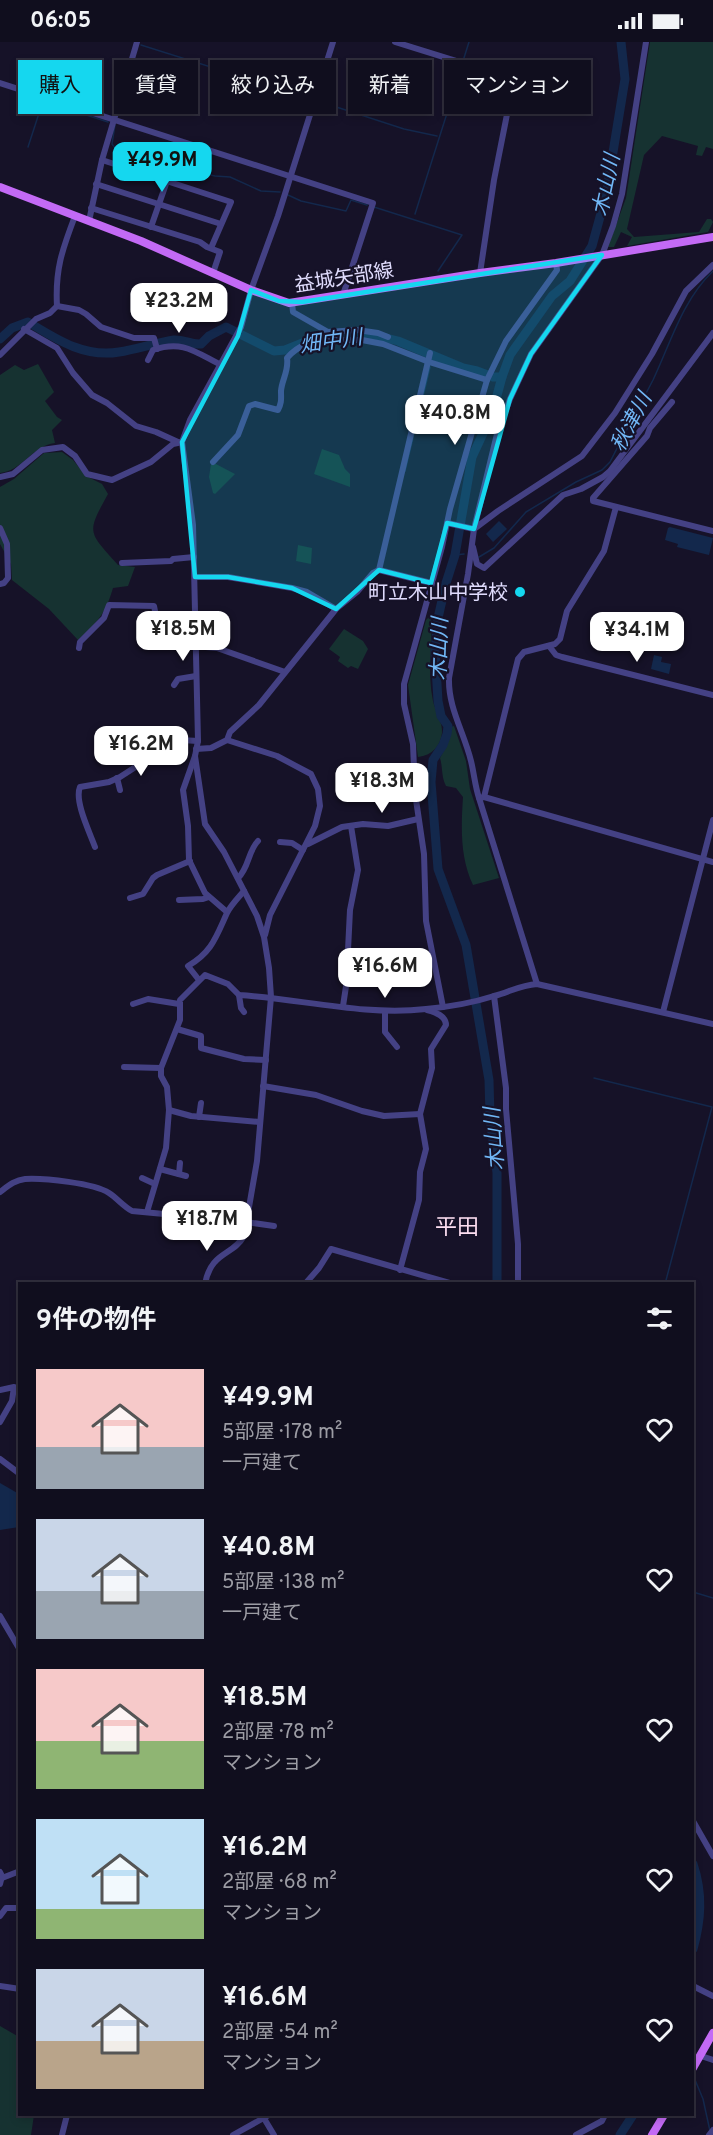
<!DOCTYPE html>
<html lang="ja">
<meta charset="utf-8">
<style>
body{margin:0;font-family:Overpass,"Noto Sans JP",sans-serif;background:#191727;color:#f1f3f6;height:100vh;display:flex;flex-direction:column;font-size:22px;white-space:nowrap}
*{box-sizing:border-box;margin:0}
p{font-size:20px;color:#9c9ca4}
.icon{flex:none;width:33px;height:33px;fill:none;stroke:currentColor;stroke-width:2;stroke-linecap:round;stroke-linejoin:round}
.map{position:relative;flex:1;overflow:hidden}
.sheet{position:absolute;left:18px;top:1240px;width:676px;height:834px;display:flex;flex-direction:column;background:#100e1e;border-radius:0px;box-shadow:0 3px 9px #0003,0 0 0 2px #302e3c}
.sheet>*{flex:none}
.banner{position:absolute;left:18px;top:18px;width:678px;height:54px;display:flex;gap:12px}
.price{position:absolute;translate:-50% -51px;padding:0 14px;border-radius:12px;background:#fff;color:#222;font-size:20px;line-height:39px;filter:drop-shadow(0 2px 3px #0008)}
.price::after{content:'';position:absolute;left:50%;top:36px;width:18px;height:14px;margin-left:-9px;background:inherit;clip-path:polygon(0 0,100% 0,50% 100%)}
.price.selected{background:#15d7ef;color:#111}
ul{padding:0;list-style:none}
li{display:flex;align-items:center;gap:18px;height:150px;padding:0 18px}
li span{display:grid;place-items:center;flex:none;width:168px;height:120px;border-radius:0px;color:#555}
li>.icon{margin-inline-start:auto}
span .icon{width:72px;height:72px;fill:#fffc;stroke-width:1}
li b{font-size:26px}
h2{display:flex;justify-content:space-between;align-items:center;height:72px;padding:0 18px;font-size:26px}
.pill{padding:0 21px;border-radius:0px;background:#100e1e;box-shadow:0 3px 9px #0003,0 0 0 2px #302e3c;font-size:21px;line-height:54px}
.pill.selected{background:#15d7ef;color:#111}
.status{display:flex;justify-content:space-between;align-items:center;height:42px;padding:0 30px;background:#100e1e;direction:ltr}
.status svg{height:16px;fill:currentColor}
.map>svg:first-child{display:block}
.green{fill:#163231}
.water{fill:#13284c}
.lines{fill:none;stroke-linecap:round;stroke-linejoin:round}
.stream{stroke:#13284c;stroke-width:1.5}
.river{stroke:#13284c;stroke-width:9}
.minor{stroke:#444184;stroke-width:6}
.major{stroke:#c36af5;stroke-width:8}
.marked{fill:#15d7ef;fill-opacity:0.2;stroke:#15d7ef;stroke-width:4.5;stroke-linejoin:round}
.poi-dot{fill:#15d7ef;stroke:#161228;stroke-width:2}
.labels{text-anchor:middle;stroke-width:4.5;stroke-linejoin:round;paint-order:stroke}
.street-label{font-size:20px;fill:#e0dcfd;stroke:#161228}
.poi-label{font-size:20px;fill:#e0dcfd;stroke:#161228;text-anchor:end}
.water-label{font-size:21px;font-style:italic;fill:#71b7f6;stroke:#161228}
.quarter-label{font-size:22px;fill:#fddef1;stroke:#161228}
</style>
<div class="status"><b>06:05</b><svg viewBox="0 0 49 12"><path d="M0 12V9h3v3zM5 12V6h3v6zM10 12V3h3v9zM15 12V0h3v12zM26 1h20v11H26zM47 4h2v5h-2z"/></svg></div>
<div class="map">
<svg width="713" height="2093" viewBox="0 0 713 2093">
<rect width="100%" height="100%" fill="#161228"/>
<g class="green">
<path d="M650,0H713V107L706,105L702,114L696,113L698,104L662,94L644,113L627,187L634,195L699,190L707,177H711L713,180L708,190L627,204L632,195L621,190L614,205H608L626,156Z"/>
<path d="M38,322L54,350L45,359L57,375L62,378L52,388L55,401C32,404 22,429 0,431V333L15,323L24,328Z"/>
<path d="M322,407L339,413L345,427L350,432V445L314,432Z"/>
<path d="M62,410L73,418L86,434L102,442L108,452C86,492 88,489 118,523L135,525L128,544L113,546C105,573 98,579 78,598L49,567L12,538L11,522L0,502V445L14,437L44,411Z"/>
<path d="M214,421L235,432L215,452L213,451L209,435L211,422Z"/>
<path d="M298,503L312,506L311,522L296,519Z"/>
<path d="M431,573C433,602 427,631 433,659C435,668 443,681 442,691C440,705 432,713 418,715L408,643L426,578Z"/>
<path d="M344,587L363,599L368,607L358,627L351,624L348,626L338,619L340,615L329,607Z"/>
<path d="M454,684L466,719L470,747L499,836L473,843C460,815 461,786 463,755L456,746L446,744C441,734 443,726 440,716L448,700L451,685Z"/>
<path d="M0,1984L19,1995L20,2073H34L31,2093H0Z"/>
</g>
<g class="water">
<path d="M499,479L507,487L493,500L486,492Z"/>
<path d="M670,485L713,496L709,513L677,505L678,502L665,498L668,486Z"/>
<path d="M654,613L662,615L661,620L671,622L669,632L651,627Z"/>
<path d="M0,1441L19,1452V1485L0,1488Z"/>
</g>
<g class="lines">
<g class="stream">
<path d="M141,3L309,56"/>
<path d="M463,19L469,0"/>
<path d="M318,59L404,87L437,94"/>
<path d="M115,83L112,102L115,106L145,113L174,125L215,134L230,135L261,149L280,150"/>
<path d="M28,105L43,59L108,80"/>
<path d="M288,153L301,159L346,169L351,158L367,163"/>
<path d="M374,165L462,193L438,229"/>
<path d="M415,172L462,24"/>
<path d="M405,429L430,325"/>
<path d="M455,513L464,512"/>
<path d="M479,515L494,506L526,470L576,440L602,428L610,420C624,392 639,365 653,338C671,300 682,259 713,229"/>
<path d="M594,1036L712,1065L665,1242"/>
<path d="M693,1550L713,1556"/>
<path d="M693,2033L703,2057L710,2089"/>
</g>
<g class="river">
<path d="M0,297L12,286L28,280C56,297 84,316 119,310C137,307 155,301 174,298C183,297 191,303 201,302L209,294L226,285L274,309L285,308L315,296L374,293L398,299L463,326L477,329L493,335H502"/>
<path d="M497,1242V1131L490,1075L489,1038L466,903L438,827L431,740L433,718L443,703L447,692L448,684L441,674L438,659L435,608L438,576L446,541L455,513L472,415L492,372L502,335L510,313L552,254L570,239L592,204L606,153L625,37L621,0"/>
<path d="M693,1822C703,1852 701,1878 693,1907"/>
<path d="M620,2093L633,2073"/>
</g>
<g class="minor">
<path d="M395,0L514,37L494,138L480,231"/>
<path d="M0,41L373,161L343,253"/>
<path d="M102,118L231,160L211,206"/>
<path d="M96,142L221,182"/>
<path d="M91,166L200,200L207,205L220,210L213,231"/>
<path d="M89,179L102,118L137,0"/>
<path d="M151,185L167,139"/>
<path d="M292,261L293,270L328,290L357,288L378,291L388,295"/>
<path d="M57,264L79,268L86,272L101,285L134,296H154L157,307"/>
<path d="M24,287L57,306L73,331L92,353L107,361L136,384L156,390L178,400"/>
<path d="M330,298H362L383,302L429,320L487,338"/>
<path d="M0,313L36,277L50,271L57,264C55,228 62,208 75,174"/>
<path d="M148,318L153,308C183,298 195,310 221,323"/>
<path d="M672,360L650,386L647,394L593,456V459L713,489"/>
<path d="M213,420L238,393L249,364L255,362L278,368C282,360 281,357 281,349C282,337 289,329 287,316C299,302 313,299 330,298V290"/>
<path d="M0,435L13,432L42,408L63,405L75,414L87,432L112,438L151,420L173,402L182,400"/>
<path d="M447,481L474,487L498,469L582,414L615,371L652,312L686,249L713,223"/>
<path d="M0,486L7,502L8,536L4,541L0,542"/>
<path d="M473,505L477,522L484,526L563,453L581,447L603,435L610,429L713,291"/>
<path d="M122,521L171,519L173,517L194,515"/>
<path d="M379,528L431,541"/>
<path d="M195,535H228L292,546L307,550L336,567L357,550L373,531L379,528L430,311"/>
<path d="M195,604L217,606L285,630"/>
<path d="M549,604L556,613L562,615L713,653"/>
<path d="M79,606L80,600L104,576L109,563L154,564L158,584L195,586"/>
<path d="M174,643L178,637L196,634"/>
<path d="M227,698L277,714L311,732L318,747L320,764L315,784L270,873L265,893"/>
<path d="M196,707L211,706L227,698L230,690L259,663L336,567"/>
<path d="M195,714L183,748L188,784L189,818L205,851L227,870"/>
<path d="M117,736L120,748"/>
<path d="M484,755L713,820"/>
<path d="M479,756L484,755L518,617L524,610L555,602L560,597L567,569L604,509L616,465"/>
<path d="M280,800L292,801L303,808"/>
<path d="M308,802L342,785L363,782L388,784L418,777"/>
<path d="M95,805C90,791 74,759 80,745L109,740L120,735L174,700L181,698L198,699"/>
<path d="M238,836C249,826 248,809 258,799"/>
<path d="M130,856L143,852L153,836L157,833L190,819"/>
<path d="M179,858L203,857L209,855"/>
<path d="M199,938L188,924C212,910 216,895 227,871C231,863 238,856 244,849"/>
<path d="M537,942L479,756C475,744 474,731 471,719C464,690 448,666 449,636L468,532L474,487L497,392L510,357L531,312L602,213L613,184L622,152L646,0"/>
<path d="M239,953L241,966L244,970"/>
<path d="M494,954L506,1046V1067L518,1202V1242"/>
<path d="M133,962L148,957L179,962"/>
<path d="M343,964L350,918L348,908L350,868L358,828L351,784"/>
<path d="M443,965L426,879L424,812L415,751L413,702L404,662V642L442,505L450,467L487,338L506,299L557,228L556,221"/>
<path d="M385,969V990L397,1005"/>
<path d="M663,970L713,778"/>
<path d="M177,987L201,994V1006L244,1017L266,1018"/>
<path d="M124,1025L161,1026"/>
<path d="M263,1044L316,1053L362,1069L384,1074L420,1072"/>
<path d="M169,1068L191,1074L260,1080"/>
<path d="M199,1075L201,1061"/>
<path d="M160,1127L186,1134"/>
<path d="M179,1132L180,1121"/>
<path d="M142,1136L155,1142"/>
<path d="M0,1150C8,1144 15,1138 25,1137C44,1136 94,1141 109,1151C118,1157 123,1164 132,1169L196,1175L246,1184"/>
<path d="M147,1170L166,1106L169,1068L167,1045L161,1034V1026L180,978V958L205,933L228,942L239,953C301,957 364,974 426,967C448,965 472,961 494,954C509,950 521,943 537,942L713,982"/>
<path d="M246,1180L274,1184"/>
<path d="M400,1228L419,1158L420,1130L426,1107L420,1072L432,1026L431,1007L446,983C446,974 435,970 427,968"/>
<path d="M205,1242C211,1209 233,1214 244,1194L257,1119L271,955L269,926L264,895L257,874L224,810L205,782L195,714L198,699L193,483L182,400L190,378L241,285L251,248L278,174L333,0"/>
<path d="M305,1242L319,1226L331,1207L453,1242"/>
<path d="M0,1348L14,1345L12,1359L0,1380"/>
<path d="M0,1417L20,1432"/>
<path d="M0,1574L20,1608"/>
<path d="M693,1779L713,1814"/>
<path d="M0,1830L2,1834L0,1842"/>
<path d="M2,1836L20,1829"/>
<path d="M0,1874L6,1866H17"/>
<path d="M0,1944L20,1947"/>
<path d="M693,1944L713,1954"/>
<path d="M701,2014L713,2018"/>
<path d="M262,2073L274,2093"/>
<path d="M62,2093L67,2073"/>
<path d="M233,2093L269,2073"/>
<path d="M576,2093L602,2079L605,2073"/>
<path d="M709,2093L713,2088"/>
</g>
<g class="major">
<path d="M0,145L141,199L251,248L289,261L480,231L556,221L713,195"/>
<path d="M693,2026L713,1991"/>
<path d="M652,2093L664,2073"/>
</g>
</g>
<path class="marked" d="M602,213L531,312L510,357L474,487L447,481L431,541L379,528L336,567L292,546L228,535H195L182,400L238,294L251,248L279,259L302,260Z"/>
<circle class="poi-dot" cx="520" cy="550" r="6"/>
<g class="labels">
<g class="street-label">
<text transform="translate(344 235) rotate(-9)" y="7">益城矢部線</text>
</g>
<g class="poi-label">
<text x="508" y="557">町立木山中学校</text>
</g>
<g class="water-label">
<text transform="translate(606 143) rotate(-78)" y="7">木山川</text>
<text transform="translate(331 299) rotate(-8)" y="7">畑中川</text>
<text transform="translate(631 380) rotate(-62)" y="7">秋津川</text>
<text transform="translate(439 607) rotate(-88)" y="7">木山川</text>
<text transform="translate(494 1097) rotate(-94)" y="7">木山川</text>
</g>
<g class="quarter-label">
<text x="457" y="1192">平田</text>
</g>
</g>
</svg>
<b class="price selected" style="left:162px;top:151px">¥49.9M</b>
<b class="price" style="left:179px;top:292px">¥23.2M</b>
<b class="price" style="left:455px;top:404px">¥40.8M</b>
<b class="price" style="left:183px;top:620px">¥18.5M</b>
<b class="price" style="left:637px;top:621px">¥34.1M</b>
<b class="price" style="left:141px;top:735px">¥16.2M</b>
<b class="price" style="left:382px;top:772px">¥18.3M</b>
<b class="price" style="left:385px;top:957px">¥16.6M</b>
<b class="price" style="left:207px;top:1210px">¥18.7M</b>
<div class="banner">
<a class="pill selected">購入</a>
<a class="pill">賃貸</a>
<a class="pill">絞り込み</a>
<a class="pill">新着</a>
<a class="pill">マンション</a>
</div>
<section class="sheet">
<h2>9件の物件<svg class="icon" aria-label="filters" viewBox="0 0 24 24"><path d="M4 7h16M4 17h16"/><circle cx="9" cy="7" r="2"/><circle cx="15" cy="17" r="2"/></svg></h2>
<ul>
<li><span style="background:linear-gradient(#f6c9c9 65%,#9aa5b1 0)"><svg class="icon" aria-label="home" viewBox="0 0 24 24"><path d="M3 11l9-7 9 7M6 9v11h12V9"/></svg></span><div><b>¥49.9M</b><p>5部屋 · 178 m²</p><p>一戸建て</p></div><svg class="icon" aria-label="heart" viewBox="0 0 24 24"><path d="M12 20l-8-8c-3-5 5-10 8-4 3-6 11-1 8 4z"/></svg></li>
<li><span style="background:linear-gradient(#c9d6e8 60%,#9aa5b1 0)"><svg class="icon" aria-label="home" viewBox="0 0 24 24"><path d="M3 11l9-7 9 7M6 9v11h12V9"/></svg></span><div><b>¥40.8M</b><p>5部屋 · 138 m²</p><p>一戸建て</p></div><svg class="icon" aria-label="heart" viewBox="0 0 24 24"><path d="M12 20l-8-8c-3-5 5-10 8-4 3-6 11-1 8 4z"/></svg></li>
<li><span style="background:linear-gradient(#f6c9c9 60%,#8fb573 0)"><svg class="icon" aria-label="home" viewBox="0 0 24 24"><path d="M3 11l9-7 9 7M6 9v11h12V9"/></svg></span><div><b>¥18.5M</b><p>2部屋 · 78 m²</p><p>マンション</p></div><svg class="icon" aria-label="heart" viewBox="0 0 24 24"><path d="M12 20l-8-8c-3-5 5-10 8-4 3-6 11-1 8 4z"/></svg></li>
<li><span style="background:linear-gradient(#bfe0f5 75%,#8fb573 0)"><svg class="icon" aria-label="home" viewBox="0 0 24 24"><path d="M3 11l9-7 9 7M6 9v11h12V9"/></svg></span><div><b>¥16.2M</b><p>2部屋 · 68 m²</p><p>マンション</p></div><svg class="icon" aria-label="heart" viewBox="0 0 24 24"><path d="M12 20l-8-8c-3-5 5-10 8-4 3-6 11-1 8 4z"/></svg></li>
<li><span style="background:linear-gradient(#c9d6e8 60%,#b9a48a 0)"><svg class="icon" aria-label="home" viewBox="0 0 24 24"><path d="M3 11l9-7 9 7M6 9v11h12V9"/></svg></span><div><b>¥16.6M</b><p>2部屋 · 54 m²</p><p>マンション</p></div><svg class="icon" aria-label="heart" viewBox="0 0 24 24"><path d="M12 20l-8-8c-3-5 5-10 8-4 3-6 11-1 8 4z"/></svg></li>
</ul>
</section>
</div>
